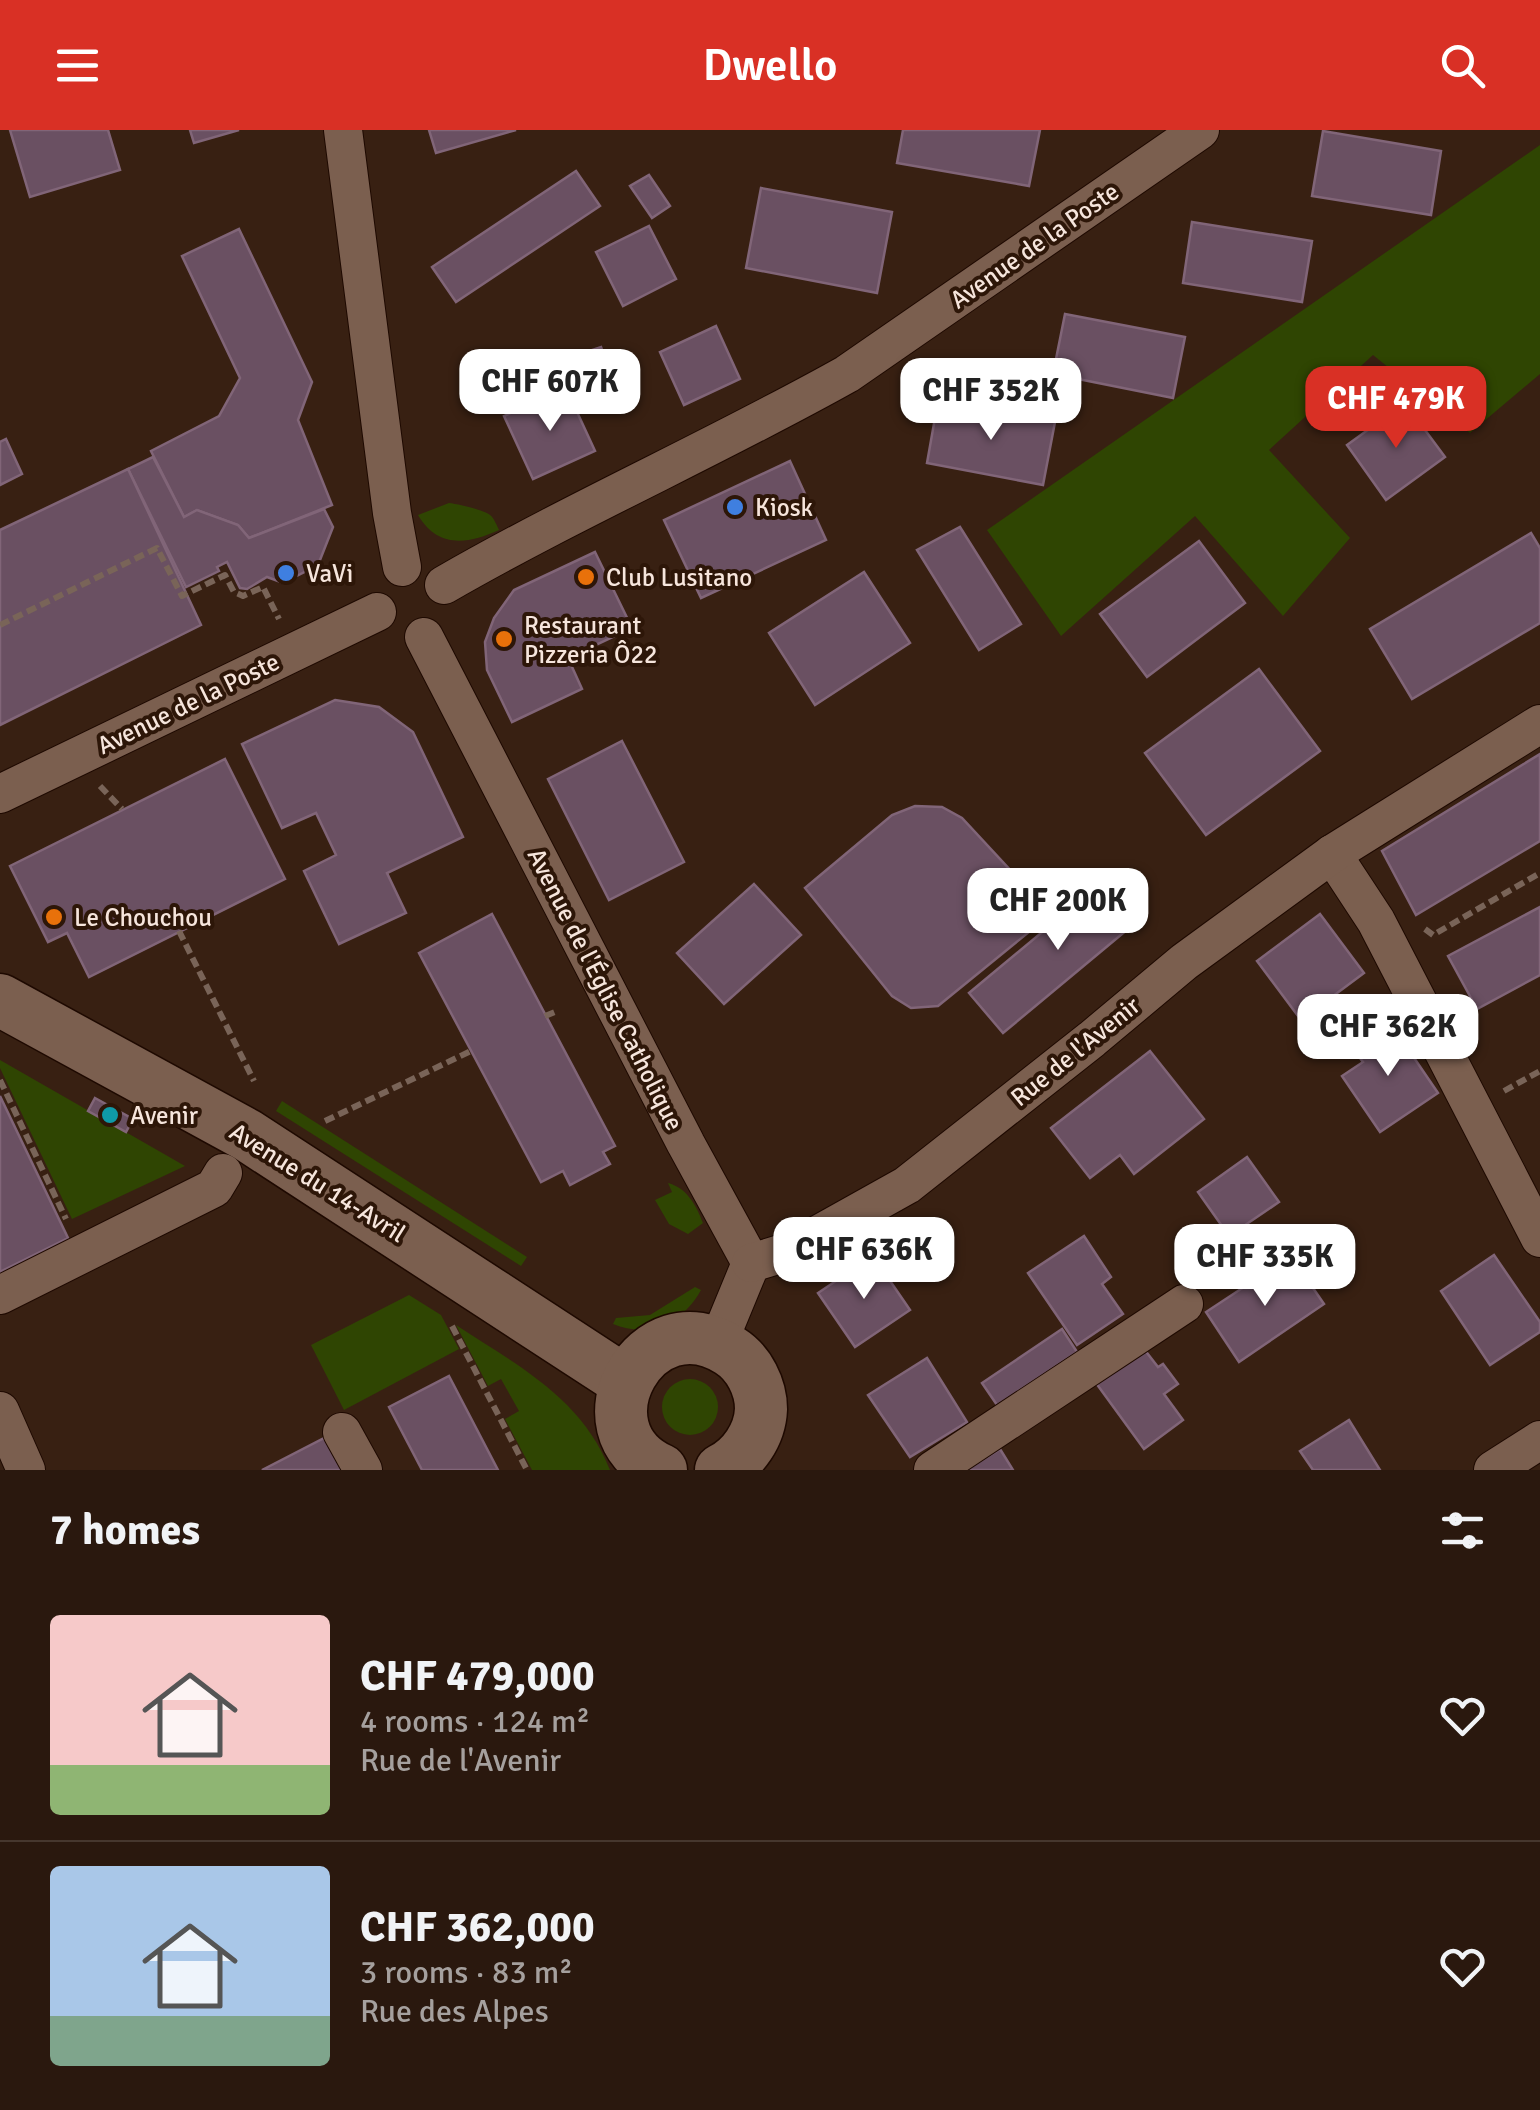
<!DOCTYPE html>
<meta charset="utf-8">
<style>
body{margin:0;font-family:Signika,sans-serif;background:#36251c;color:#f1f3f6;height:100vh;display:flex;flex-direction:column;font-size:38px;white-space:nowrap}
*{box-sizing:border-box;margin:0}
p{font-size:32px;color:#a5a09e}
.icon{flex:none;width:55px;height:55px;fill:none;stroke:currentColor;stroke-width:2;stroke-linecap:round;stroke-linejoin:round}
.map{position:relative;height:1340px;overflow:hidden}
.drawer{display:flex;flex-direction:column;background:#2a180e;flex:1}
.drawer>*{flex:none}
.price{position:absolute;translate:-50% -85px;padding:0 22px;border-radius:20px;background:#fff;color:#222;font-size:32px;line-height:65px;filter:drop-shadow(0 2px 5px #0008)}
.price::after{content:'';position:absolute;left:50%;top:60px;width:30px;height:22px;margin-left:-15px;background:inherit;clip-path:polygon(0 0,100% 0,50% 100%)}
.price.active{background:#d93025;color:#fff}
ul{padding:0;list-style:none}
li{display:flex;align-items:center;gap:30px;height:250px;padding:0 50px}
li+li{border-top:2px solid #46372e}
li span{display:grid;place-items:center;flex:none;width:280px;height:200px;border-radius:10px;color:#555}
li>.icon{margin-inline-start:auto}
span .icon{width:120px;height:120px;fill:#fffc;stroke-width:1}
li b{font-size:42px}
h2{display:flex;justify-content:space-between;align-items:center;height:120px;padding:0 50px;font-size:42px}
header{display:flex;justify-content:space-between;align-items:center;height:130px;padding:0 50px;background:#d93025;color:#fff;font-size:45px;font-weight:600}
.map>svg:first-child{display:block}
.green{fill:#2f4502}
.building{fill:#6a5062;stroke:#816578;stroke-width:2.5}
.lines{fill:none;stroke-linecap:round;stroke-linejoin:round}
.street-casing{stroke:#1e0900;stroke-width:40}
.secondary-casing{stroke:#1e0900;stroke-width:55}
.path{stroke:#796458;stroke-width:6;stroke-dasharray:10 5;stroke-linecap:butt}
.street{stroke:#7b5f4f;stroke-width:38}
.secondary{stroke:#7b5f4f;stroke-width:52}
.shop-dot{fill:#3f7fe0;stroke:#2d1608;stroke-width:4}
.food-dot{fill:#e8710a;stroke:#2d1608;stroke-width:4}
.culture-dot{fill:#0f9aa8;stroke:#2d1608;stroke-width:4}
.labels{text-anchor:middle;stroke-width:8;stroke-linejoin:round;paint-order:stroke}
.street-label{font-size:25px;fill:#f6e5dc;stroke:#2d1608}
.poi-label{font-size:25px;fill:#f6e5dc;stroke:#2d1608;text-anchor:start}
</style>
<header><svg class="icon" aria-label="menu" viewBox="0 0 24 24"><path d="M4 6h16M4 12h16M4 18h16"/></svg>Dwello<svg class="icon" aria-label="search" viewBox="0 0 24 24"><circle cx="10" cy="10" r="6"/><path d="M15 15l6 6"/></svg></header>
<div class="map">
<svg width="1540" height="1340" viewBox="0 0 1540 1340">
<rect width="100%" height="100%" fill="#382012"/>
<g class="green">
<path d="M1540,15V244L1470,303L1373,225L1269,320L1350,408L1283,486L1195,386L1061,506L987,400Z"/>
<path d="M449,373C458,374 484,380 490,385C494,388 497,396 499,400C468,414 438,419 418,385Z"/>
<path d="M0,930L185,1036L72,1089L0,938Z"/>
<path d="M282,971L527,1127L521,1136L276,981Z"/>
<path d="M668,1053C687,1058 696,1075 703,1093L688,1104L669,1094L655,1070L672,1062Z"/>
<path d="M695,1157L701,1160C683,1193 649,1209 613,1194L616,1188L650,1185Z"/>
<path d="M409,1165L441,1185L459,1219L344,1280L311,1215Z"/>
<path d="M456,1195C517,1235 582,1268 610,1340H532L505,1289L519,1281L501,1249L488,1256Z"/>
<circle cx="690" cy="1277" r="28"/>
</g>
<g class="building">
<path d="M10,0H108L120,40L30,67Z"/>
<path d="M190,0H239L194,13Z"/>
<path d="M429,0H516L436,23Z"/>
<path d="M903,0H1040L1029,56L897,33Z"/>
<path d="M1323,1L1441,21L1431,85L1312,66Z"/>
<path d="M576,41L600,76L456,172L432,137Z"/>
<path d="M649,45L670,76L652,88L630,56Z"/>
<path d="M761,58L892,82L877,163L746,138Z"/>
<path d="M1192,92L1312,111L1302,172L1183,153Z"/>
<path d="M649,96L676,149L623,176L596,122Z"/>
<path d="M239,99L312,252L298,290L332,375L249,408L238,395L197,380L184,387L151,321L219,286L240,248L182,126Z"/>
<path d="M1065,184L1185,207L1173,268L1053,244Z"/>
<path d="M716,196L740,249L684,275L660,222Z"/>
<path d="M601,217L606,231L589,238L583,223Z"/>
<path d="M566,258L595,321L533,349L504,286Z"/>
<path d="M938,271L1055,292L1043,355L927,333Z"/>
<path d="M1405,273L1445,327L1386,370L1347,315Z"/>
<path d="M6,309L22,344L0,355V312Z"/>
<path d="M153,327L184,387L197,380L238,395L249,408L324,379L333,397L318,435L283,453L267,447L247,459L240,458L227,432L217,437L219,441L186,457L128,339Z"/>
<path d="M790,331L826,410L701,468L664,390Z"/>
<path d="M128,339L201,495L0,595V400Z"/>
<path d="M960,397L1021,494L979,520L917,420Z"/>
<path d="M1531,403L1540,418V493L1412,569L1370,499Z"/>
<path d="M1199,411L1245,473L1147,547L1100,484Z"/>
<path d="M595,422L632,498L568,528L582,559L512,592L487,540L485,512L494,488L514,460Z"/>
<path d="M864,442L910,513L815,575L769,503Z"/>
<path d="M1259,539L1320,621L1206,705L1145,623Z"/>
<path d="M335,570L379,577L413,602L463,707L387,743L406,783L339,814L304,741L336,725L316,683L282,698L242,614Z"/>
<path d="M622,611L684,732L609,770L548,649Z"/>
<path d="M1540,624V711L1416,785L1382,721Z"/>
<path d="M225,629L285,749L89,847L67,803L48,812L10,736Z"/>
<path d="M915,676L942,677L962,688L1051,784L938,876L911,878L892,866L805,758L892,685Z"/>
<path d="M1113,743L1146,784L1003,903L969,863Z"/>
<path d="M754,754L801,805L724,874L677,823Z"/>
<path d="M1540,777V845L1477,879L1448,826Z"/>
<path d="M492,784L615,1016L603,1022L610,1034L570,1055L563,1041L541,1052L419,823Z"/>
<path d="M1320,784L1364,843L1301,890L1257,831Z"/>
<path d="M1391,894L1438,963L1380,1002L1342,946L1363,932L1353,919Z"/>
<path d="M1150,921L1204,989L1134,1044L1120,1025L1090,1048L1051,998Z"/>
<path d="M0,966L68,1108L0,1142Z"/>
<path d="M95,968L133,989L126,1002L88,981Z"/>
<path d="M1247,1027L1279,1072L1229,1106L1198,1062Z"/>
<path d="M1084,1106L1111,1147L1102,1154L1123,1184L1077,1215L1028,1143Z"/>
<path d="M1494,1125L1540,1192V1202L1490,1235L1441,1161Z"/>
<path d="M873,1126L910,1180L855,1217L818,1163Z"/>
<path d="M1291,1126L1324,1174L1239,1232L1206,1182Z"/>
<path d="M1062,1199L1077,1222L997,1275L982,1253Z"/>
<path d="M1144,1219L1158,1237L1163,1234L1178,1254L1164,1264L1183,1290L1144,1319L1096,1253Z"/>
<path d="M927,1228L967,1292L910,1327L868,1265Z"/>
<path d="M449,1246L498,1340H422L389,1277Z"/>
<path d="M1349,1290L1380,1340H1313L1300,1321Z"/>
<path d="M332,1304L351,1340H262Z"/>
<path d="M1000,1319L1013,1340H966Z"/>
</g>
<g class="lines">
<defs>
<g id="street">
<path d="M343,0L392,383L402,437"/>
<path d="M444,455C576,379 715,318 847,244L1200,0"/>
<path d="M424,507L686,1014L751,1133L718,1213"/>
<path d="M0,664L377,482"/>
<path d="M1332,724L1376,791L1540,1108"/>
<path d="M751,1133L787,1122L907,1055L1092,909L1184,832L1332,724L1540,594"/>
<path d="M0,1165L214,1058L223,1043"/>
<path d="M0,1281L26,1340"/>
<path d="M342,1302L363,1340"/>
<path d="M933,1340L1184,1174"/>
<path d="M1493,1340L1540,1310"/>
</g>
<g id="secondary">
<path d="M0,870L247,1005L626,1252"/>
<path d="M661,1340C573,1300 646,1166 730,1221C749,1233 761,1257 761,1279C760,1305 743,1329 721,1340"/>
</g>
</defs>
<use href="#street" class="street-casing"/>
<use href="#secondary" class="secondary-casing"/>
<g class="path">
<path d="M0,495L157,418L182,466L225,445L234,462L243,466L263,457L279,489"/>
<path d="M100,656L122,679"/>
<path d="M1425,799L1433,805L1540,743"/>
<path d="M179,801L254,951"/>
<path d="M545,886L555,882"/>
<path d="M0,950L66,1089"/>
<path d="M1504,961L1540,941"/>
<path d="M325,991L471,921"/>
<path d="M452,1196L527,1340"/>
</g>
<use href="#street" class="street"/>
<use href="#secondary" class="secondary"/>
</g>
<g class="shop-dot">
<circle cx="735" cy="377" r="10"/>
<circle cx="286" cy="443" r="10"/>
</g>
<g class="food-dot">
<circle cx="586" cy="447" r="10"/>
<circle cx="504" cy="509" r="10"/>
<circle cx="54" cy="787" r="10"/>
</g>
<circle class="culture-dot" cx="110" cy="985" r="10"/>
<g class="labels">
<g class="street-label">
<text transform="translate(1034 115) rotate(-35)" y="9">Avenue de la Poste</text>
<text transform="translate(188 573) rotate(-26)" y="9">Avenue de la Poste</text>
<text transform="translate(606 859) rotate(63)" y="9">Avenue de l'Église Catholique</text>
<text transform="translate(1075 921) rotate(-39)" y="9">Rue de l'Avenir</text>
<text transform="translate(318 1052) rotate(32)" y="9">Avenue du 14-Avril</text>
</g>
<g class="poi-label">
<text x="755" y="386">Kiosk</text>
<text x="306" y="452">VaVi</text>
<text x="606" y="456">Club Lusitano</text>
<text x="524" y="504">Restaurant<tspan x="524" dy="29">Pizzeria Ô22</tspan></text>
<text x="74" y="796">Le Chouchou</text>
<text x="130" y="994">Avenir</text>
</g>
</g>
</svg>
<b class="price" style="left:550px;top:304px">CHF 607K</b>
<b class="price" style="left:991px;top:313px">CHF 352K</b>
<b class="price active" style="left:1396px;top:321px">CHF 479K</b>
<b class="price" style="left:1058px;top:823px">CHF 200K</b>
<b class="price" style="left:1388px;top:949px">CHF 362K</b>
<b class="price" style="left:864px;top:1172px">CHF 636K</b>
<b class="price" style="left:1265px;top:1179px">CHF 335K</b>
</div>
<section class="drawer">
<h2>7 homes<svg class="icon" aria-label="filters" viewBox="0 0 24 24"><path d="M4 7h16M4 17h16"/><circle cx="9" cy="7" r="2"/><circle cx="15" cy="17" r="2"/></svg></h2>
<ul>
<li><span style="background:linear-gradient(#f6c9c9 75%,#8fb573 0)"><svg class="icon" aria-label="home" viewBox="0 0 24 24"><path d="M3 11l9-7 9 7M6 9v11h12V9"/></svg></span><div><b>CHF 479,000</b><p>4 rooms · 124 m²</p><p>Rue de l'Avenir</p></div><svg class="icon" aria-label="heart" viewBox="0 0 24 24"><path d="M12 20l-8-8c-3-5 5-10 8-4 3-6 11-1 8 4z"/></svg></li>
<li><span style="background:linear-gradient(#a9c7e8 75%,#7fa58c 0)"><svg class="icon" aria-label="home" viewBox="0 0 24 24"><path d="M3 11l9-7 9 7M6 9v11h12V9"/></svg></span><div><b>CHF 362,000</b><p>3 rooms · 83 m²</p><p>Rue des Alpes</p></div><svg class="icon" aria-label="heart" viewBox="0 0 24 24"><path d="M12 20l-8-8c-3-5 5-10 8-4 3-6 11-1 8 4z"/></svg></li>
</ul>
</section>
